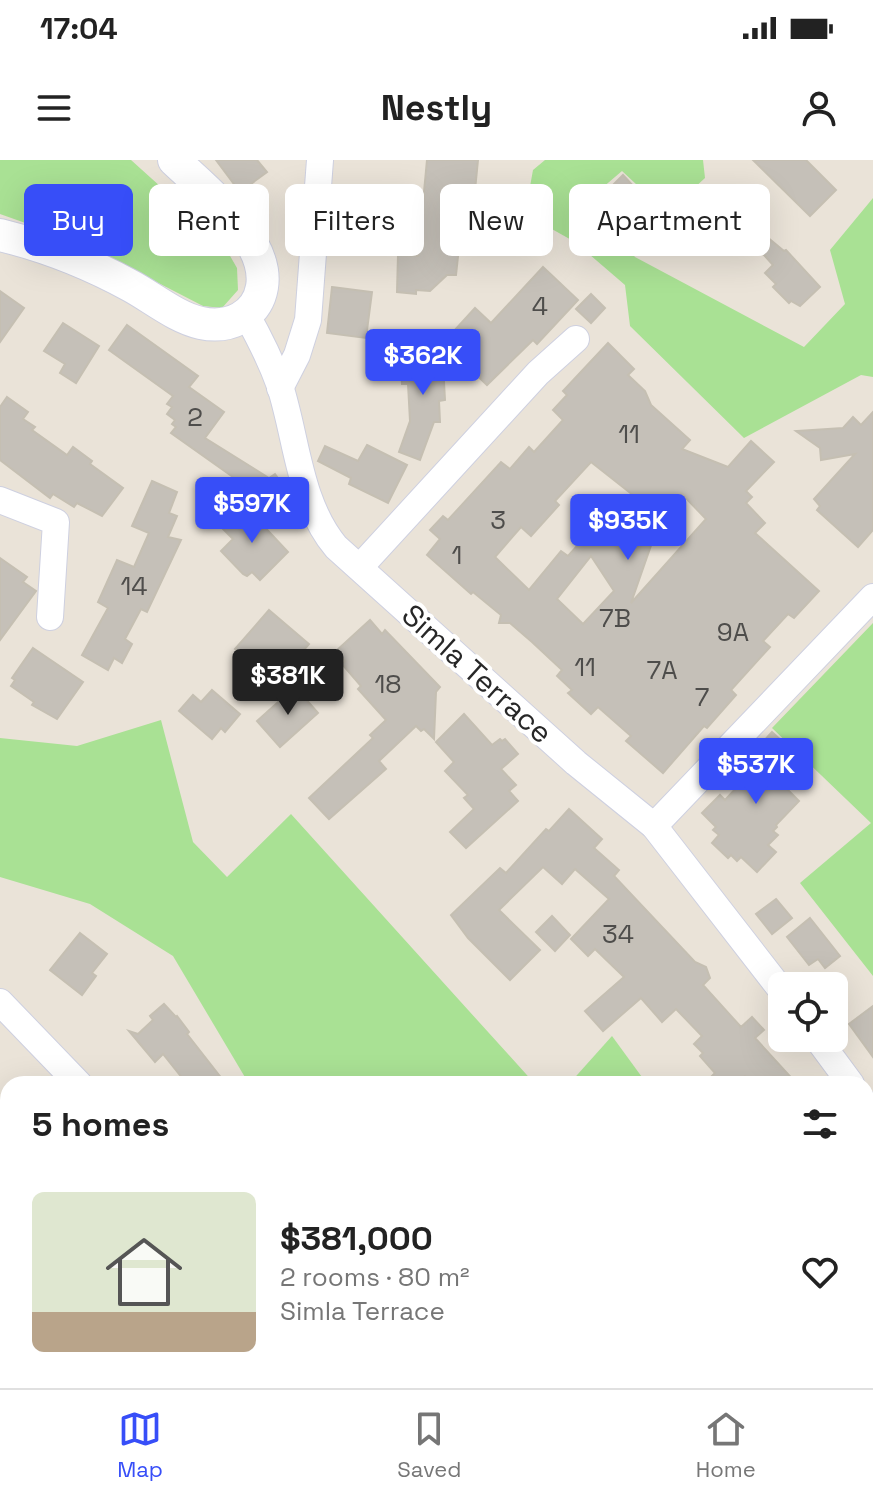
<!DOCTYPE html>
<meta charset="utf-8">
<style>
body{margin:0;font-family:"Space Grotesk",sans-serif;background:#f2f2f2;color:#222;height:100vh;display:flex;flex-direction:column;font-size:30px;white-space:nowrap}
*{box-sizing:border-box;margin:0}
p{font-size:26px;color:#767676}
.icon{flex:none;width:44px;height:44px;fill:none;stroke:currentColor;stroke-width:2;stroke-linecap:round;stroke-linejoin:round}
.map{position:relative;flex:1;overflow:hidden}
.details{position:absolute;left:0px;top:916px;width:874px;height:312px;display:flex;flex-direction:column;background:#fff;border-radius:24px 24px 0 0;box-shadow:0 8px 32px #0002}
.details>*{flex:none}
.banner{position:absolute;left:24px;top:24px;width:826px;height:72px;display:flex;gap:16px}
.fabs{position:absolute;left:768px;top:812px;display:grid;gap:16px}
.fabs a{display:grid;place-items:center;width:80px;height:80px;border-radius:12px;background:#fff;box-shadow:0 8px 32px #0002;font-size:40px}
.price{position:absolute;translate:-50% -68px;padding:0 18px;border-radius:8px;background:#374ef8;color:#fff;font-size:26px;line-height:52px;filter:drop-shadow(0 2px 4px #0008)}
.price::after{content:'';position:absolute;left:50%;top:48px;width:24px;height:18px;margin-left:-12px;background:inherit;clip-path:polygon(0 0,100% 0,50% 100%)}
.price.on{background:#222;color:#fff}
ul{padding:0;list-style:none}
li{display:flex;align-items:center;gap:24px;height:200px;padding:0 32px}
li+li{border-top:2px solid #e0e0e0}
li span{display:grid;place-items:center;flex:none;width:224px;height:160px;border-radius:12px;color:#555}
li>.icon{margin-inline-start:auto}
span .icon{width:96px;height:96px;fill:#fffc;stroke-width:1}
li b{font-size:34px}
h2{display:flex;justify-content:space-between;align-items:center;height:96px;padding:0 32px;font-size:34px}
.tag{padding:0 28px;border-radius:12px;background:#fff;box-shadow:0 8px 32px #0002;font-size:28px;line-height:72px}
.tag.on{background:#374ef8;color:#fff}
.status{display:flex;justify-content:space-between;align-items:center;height:56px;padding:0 40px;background:#fff;direction:ltr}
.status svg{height:22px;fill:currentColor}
header{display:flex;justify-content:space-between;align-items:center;height:104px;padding:0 32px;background:#fff;font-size:36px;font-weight:600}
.tabs{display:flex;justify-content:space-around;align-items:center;height:112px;border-top:2px solid #e0e0e0;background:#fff;font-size:22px;color:#767676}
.tabs a{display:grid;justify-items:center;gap:4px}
.tabs .on{color:#374ef8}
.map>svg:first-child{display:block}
.green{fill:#a9e194}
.building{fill:#c5c0b8;stroke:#c5bfb2;stroke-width:2;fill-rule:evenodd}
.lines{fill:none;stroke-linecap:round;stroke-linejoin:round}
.minor-casing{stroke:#ced0e0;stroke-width:28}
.tertiary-casing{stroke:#ced0e0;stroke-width:34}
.minor{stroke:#fff;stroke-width:26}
.tertiary{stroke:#fff;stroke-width:32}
.labels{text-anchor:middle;stroke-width:8;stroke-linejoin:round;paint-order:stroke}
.number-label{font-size:26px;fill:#4e4d4b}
.street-label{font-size:30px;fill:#272727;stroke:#fff}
</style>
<div class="status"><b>17:04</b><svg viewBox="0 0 49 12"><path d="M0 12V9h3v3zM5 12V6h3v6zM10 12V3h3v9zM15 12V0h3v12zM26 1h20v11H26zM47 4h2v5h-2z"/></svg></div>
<header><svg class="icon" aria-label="menu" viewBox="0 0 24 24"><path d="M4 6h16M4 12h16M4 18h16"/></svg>Nestly<svg class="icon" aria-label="person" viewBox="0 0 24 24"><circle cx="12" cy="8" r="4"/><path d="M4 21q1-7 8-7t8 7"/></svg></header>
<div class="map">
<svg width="873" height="1228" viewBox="0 0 873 1228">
<rect width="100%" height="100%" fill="#eae3d8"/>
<g class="green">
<path d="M0,0H131L222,82L237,108L238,130L222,148L203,146L79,82L0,54Z"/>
<path d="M545,0H703L705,18L667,53L622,11L588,40L635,97L804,187L845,144L830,90L873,38V217L861,215L744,278L630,166L625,125L575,82L525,54L533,10Z"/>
<path d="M873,463V816L800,723L871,663L772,568Z"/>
<path d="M161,560L193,682L227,717L291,654L535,924H249L173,796L90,744L0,717V578L77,586Z"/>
<path d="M612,876L647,924H569Z"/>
<path d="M8,1210V1220H147L153,1228H0V1212Z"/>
<path d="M451,1220H789L797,1228H456Z"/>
</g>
<g class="building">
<path d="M216,0H257L267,12L240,32Z"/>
<path d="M427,0H478L473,50L490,52L460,78L456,115H447L430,131L416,130V134L397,132L398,95L418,96Z"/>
<path d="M753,0H806L836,30L810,56Z"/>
<path d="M623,15L657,52L638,69L630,60L626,64L601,37Z"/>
<path d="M725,36L755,67L784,91L786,90L820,127L800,146L791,141L789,143L773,127L776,124L765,113L773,105L747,76L734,89L703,59Z"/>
<path d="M353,49L380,52L376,78L350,75Z"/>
<path d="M543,107L578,140L537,184L533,180L487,225L443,183L475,148L491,163Z"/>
<path d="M332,127L372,132L366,178L327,173Z"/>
<path d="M0,131L24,148L0,182Z"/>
<path d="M591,134L605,148L591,163L576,149Z"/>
<path d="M63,163L99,186L76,223L60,213L65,204L44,191Z"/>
<path d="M127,165L198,216L189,227L224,252L205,278L269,318L275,314L288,332L271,344L171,273L176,267L172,264L175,260L167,254L172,247L167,244L173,236L109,190Z"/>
<path d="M608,183L634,209L628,215L645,231L651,245L690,280L682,289L728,307L751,281L774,302L746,331L752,337L746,343L765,363L755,373L819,431L794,458L788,454L763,481L770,487L731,530L736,535L707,568L704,566L663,613L626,581L631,576L598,547L591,554L568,533L572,530L557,516L562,510L532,482L510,463H499L501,455L473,432L471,434L427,395L440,379L430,370L443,356L448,360L501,302L510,309L529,287L534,292L563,260L553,250L567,235L563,231ZM591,302L638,339L598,366L596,365L568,396L561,391L529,430L495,397L521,367L531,376L559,345L555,341ZM681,333L706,359L631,443L662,354ZM591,396L614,431L583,464L557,439Z"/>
<path d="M442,187L445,240L439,241L440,262H434L420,300L399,292L410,261L408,224H402L401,205L411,204V189Z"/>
<path d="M7,237L28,252L23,259L35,267L32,270L67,295L73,287L92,301L90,304L123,328L102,356L77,343L74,347L53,334L50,338L0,300V247Z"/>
<path d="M873,252V370L858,387L817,350L820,346L814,339L855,294L821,300L820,288L796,271L843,268L853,257L861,265Z"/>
<path d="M367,285L407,305L388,343L349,324L351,318L318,301L325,286L358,301Z"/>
<path d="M152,321L177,332L169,353L177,356L168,377L181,380L147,452L141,449L125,479L132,484L122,503L114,498L108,510L82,495L108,448L98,442L117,400L134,407L149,373L132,366Z"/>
<path d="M244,345L288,392L260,420L252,412L247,416L243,414L221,391L233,379L222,368Z"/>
<path d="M0,398L27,417L23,422L36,431L0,480Z"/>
<path d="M269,450L309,484L281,516L256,494L249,502L235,489Z"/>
<path d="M370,460L382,474L385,470L440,527L436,532L434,579L424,569L421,571L416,566L379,601L386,609L329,659L309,638L373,578L370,575L386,560L358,529L361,526L342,504L345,501L336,491Z"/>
<path d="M33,488L83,522L57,559L32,545L34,542L11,526L15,520L12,518Z"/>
<path d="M295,527L318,553L280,587L257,561Z"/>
<path d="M212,530L240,554L225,572L221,568L212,579L179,551L193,535L201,542Z"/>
<path d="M464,554L492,585L500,579L502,581L505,579L518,594L501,609L516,625L509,631L518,641L466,688L450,672L474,649L464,638L468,635L445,611L454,602L436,582Z"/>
<path d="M772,572L794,592L790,597L800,606L782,624L799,641L776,665L777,667L773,671L778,675L768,685L776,692L757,712L741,697L737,701L731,695L728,698L712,683L719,675L713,670L716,667L702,653L720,635L725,640L757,606L749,597Z"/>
<path d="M569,649L602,679L594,688L619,710L614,716L695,802L706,807L710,818L703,825L741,867L752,857L764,870L755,878L797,924H753L745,916L736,924H704L715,913L700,896L703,893L694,884L702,876L676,849L662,862L641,838L603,871L585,851L624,817L595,789L588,796L571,779L609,739L575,709L562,724L543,707L499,750L540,790L510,820L468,778L451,755L500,708L506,713L546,669L549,671Z"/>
<path d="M776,739L792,758L772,774L756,754Z"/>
<path d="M552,756L570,775L555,791L536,772Z"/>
<path d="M810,758L840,796L825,808L818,799L809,805L787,777Z"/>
<path d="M80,773L107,794L92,813L96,816L82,835L50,810Z"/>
<path d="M164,844L176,857L177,856L189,872L187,874L226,924H187L163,894L155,902L129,871L138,874L153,860L150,856Z"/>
<path d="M873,846V897L849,864Z"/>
</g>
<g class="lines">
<defs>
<g id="minor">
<path d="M246,154C259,177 271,201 280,226C297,279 299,343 336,387L576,603L654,666L782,831"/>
<path d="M280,228L297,195L308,160L320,0"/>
<path d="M0,340L56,362L50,457"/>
<path d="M360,407L538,213L576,179"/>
<path d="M654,666L873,437"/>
<path d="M0,842L79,924"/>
<path d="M817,878L851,924"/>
<path d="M866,944L873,953"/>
<path d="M345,1220L353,1228"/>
</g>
<path id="tertiary" d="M0,75C46,86 89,103 131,126C153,138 177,158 201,163C229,169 257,156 262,127C270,79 204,29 174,0"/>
</defs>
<use href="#minor" class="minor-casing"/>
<use href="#tertiary" class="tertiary-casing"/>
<use href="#minor" class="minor"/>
<use href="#tertiary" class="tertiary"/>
</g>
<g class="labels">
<g class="number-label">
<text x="540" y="155">4</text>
<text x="195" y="266">2</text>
<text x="629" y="283">11</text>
<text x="498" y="369">3</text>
<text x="457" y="404">1</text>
<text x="134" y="435">14</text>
<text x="615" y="467">7B</text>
<text x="733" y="481">9A</text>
<text x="585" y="516">11</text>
<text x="662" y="519">7A</text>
<text x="388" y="533">18</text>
<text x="702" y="546">7</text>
<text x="618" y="783">34</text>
</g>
<g class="street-label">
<text transform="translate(477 514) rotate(42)" y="10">Simla Terrace</text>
</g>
</g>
</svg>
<div class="fabs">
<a><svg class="icon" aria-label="locate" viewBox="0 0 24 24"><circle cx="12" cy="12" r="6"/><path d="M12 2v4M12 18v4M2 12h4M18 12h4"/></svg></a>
</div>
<b class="price" style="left:423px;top:237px">$362K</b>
<b class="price" style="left:252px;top:385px">$597K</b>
<b class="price" style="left:628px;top:402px">$935K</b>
<b class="price on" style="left:288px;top:557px">$381K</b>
<b class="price" style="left:756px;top:646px">$537K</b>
<div class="banner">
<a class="tag on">Buy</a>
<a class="tag">Rent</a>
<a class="tag">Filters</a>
<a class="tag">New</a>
<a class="tag">Apartment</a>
</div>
<section class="details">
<h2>5 homes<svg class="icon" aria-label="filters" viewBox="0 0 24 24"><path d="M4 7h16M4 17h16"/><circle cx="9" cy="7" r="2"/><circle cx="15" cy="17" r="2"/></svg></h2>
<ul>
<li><span style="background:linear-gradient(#dfe7d0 75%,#b9a48a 0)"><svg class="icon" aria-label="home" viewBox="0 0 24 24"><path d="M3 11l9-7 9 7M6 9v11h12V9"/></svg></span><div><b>$381,000</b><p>2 rooms · 80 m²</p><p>Simla Terrace</p></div><svg class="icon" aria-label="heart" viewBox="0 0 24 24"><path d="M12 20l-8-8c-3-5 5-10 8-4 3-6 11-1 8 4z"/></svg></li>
</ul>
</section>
</div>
<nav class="tabs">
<a class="on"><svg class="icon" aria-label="map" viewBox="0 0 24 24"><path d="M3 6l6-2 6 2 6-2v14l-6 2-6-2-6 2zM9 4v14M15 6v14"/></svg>Map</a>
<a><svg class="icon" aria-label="saved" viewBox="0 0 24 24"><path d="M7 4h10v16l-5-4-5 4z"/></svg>Saved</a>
<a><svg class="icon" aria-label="home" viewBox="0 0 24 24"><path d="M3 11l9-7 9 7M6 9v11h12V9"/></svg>Home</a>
</nav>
